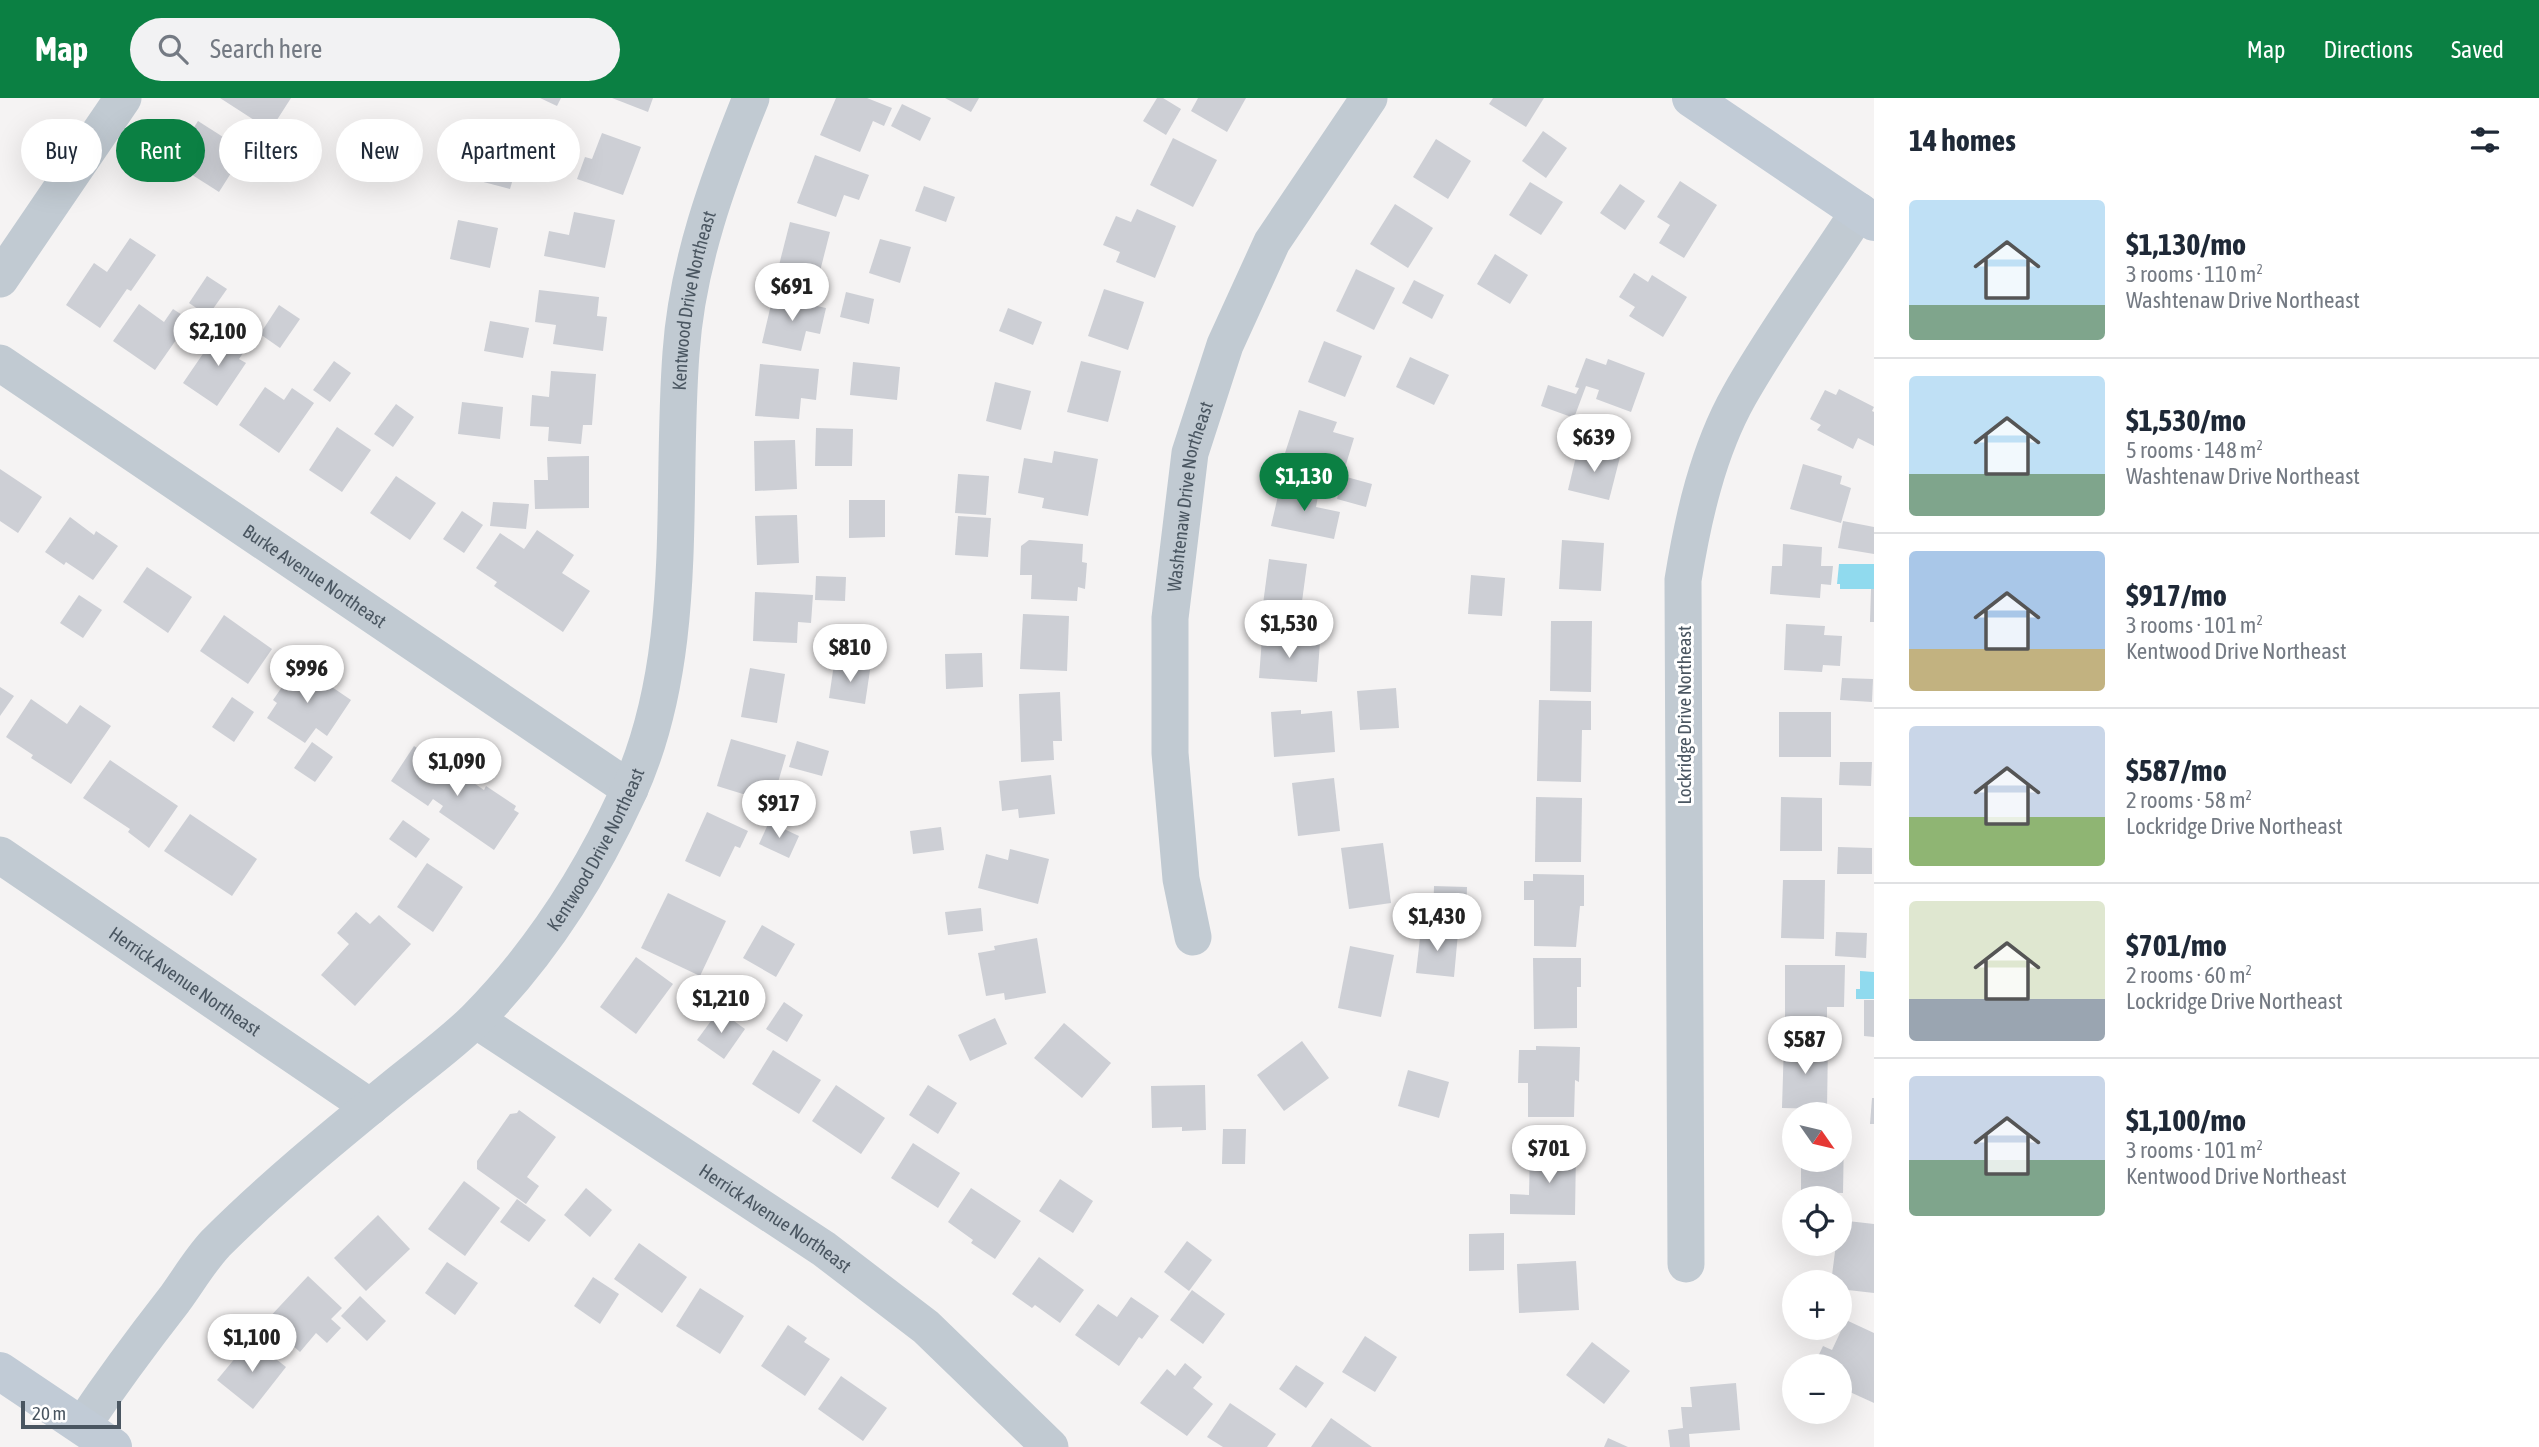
<!DOCTYPE html>
<meta charset="utf-8">
<style>
body{margin:0;font-family:"Asap Condensed",sans-serif;background:#f2f2f3;color:#1f2937;height:100vh;display:flex;flex-direction:column;font-size:26px;white-space:nowrap}
*{box-sizing:border-box;margin:0}
p{font-size:23px;color:#747a83}
.icon{flex:none;width:38px;height:38px;fill:none;stroke:currentColor;stroke-width:2;stroke-linecap:round;stroke-linejoin:round}
.map{position:relative;flex:1;overflow:hidden}
.side{display:flex;flex-direction:column;background:#fff;width:665px}
.side>*{flex:none}
.banner{position:absolute;left:21px;top:21px;width:665px;height:63px;display:flex;gap:14px}
.needle{width:46px;rotate:124deg}
.buttons{position:absolute;left:1782px;top:1004px;display:grid;gap:14px}
.buttons a{display:grid;place-items:center;width:70px;height:70px;border-radius:50%;background:#fff;box-shadow:0 7px 28px #0002;font-size:35px}
.scale{position:absolute;left:21px;bottom:18px;width:100px;box-sizing:border-box;padding-left:7px;border:4px solid #4a5661;border-top:0;font-size:19px;line-height:24px;white-space:nowrap;color:#4a5661;-webkit-text-stroke:5px #fff;paint-order:stroke}
.price{position:absolute;translate:-50% -60px;padding:0 16px;border-radius:24px;background:#fff;color:#222;font-size:23px;line-height:46px;filter:drop-shadow(0 2px 4px #0008)}
.price::after{content:'';position:absolute;left:50%;top:42px;width:21px;height:16px;margin-left:-10px;background:inherit;clip-path:polygon(0 0,100% 0,50% 100%)}
.price.selected{background:#0b8043;color:#fff}
ul{padding:0;list-style:none}
li{display:flex;align-items:center;gap:21px;height:175px;padding:0 35px}
li+li{border-top:2px solid #e0e1e3}
li span{display:grid;place-items:center;flex:none;width:196px;height:140px;border-radius:7px;color:#555}
li>.icon{margin-inline-start:auto}
span .icon{width:84px;height:84px;fill:#fffc;stroke-width:1}
li b{font-size:30px}
h2{display:flex;justify-content:space-between;align-items:center;height:84px;padding:0 35px;font-size:30px}
.tag{padding:0 24px;border-radius:32px;background:#fff;box-shadow:0 7px 28px #0002;font-size:24px;line-height:63px}
.tag.selected{background:#0b8043;color:#fff}
header{display:flex;align-items:center;gap:42px;box-sizing:border-box;height:98px;padding:0 35px;background:#0b8043;color:#fff}
header strong{font-size:33px}
nav{display:flex;gap:38px;margin-inline-start:auto;font-size:24px}
.search{width:490px;height:63px;background:#f2f2f3;display:flex;align-items:center;gap:18px;box-sizing:border-box;padding:0 24px;border-radius:38px;color:#747a83;font-size:26px}
main{display:flex;flex:1;min-height:0}
.map>svg:first-child{display:block}
.water{fill:#90daee}
.building{fill:#cdcfd5}
.lines{fill:none;stroke-linecap:round;stroke-linejoin:round}
.street{stroke:#c1cad2;stroke-width:37}
.secondary{stroke:#c1cbd6;stroke-width:38}
.labels{text-anchor:middle;stroke-width:6;stroke-linejoin:round;paint-order:stroke}
.street-label{font-size:19px;fill:#4a5661;stroke:#fff}
</style>
<header>
<strong>Map</strong>
<div class="search"><svg class="icon" aria-label="search" viewBox="0 0 24 24"><circle cx="10" cy="10" r="6"/><path d="M15 15l6 6"/></svg>Search here</div>
<nav><a>Map</a><a>Directions</a><a>Saved</a></nav>
</header>
<main>
<div class="map">
<svg width="1874" height="1349" viewBox="0 0 1874 1349">
<rect width="100%" height="100%" fill="#f5f3f3"/>
<g class="water">
<path d="M1839,466H1874V491H1840V486H1837Z"/>
<path d="M1860,873L1874,874V901H1856V891H1860Z"/>
</g>
<g class="building">
<path d="M220,0H291L275,25L299,40L283,63L257,46L268,31Z"/>
<path d="M540,0H561L557,8Z"/>
<path d="M612,0H653L648,14Z"/>
<path d="M836,0H867L892,10L884,28L873,23L860,54L820,37Z"/>
<path d="M945,0H979L971,14Z"/>
<path d="M1157,0H1163L1181,11L1166,37L1143,23Z"/>
<path d="M1198,0H1246L1227,34L1191,13Z"/>
<path d="M1493,0H1544L1526,29L1489,6Z"/>
<path d="M902,6L931,20L920,43L891,28Z"/>
<path d="M198,23L245,53L219,94L172,64Z"/>
<path d="M1543,33L1567,50L1546,80L1522,63Z"/>
<path d="M602,35L641,49L623,97L577,81L585,59L592,61Z"/>
<path d="M489,38L523,47L510,91L476,82Z"/>
<path d="M1173,40L1217,62L1193,109L1150,87Z"/>
<path d="M1436,41L1471,63L1448,101L1413,79Z"/>
<path d="M815,57L869,77L859,102L844,97L836,119L797,105Z"/>
<path d="M1680,83L1717,107L1684,160L1659,145L1670,127L1657,119Z"/>
<path d="M1530,84L1563,104L1541,137L1509,117Z"/>
<path d="M1620,86L1645,103L1625,132L1600,115Z"/>
<path d="M924,88L955,99L946,124L915,113Z"/>
<path d="M1395,106L1433,130L1408,170L1370,146Z"/>
<path d="M1137,111L1176,128L1155,180L1116,164L1120,154L1103,147L1116,118L1131,124Z"/>
<path d="M574,114L615,122L605,170L544,158L549,133L569,137Z"/>
<path d="M458,122L498,130L490,170L450,161Z"/>
<path d="M790,124L830,134L817,185L777,175Z"/>
<path d="M130,140L156,157L131,193L127,191L100,230L66,207L94,165L107,174Z"/>
<path d="M880,141L911,149L900,185L869,175Z"/>
<path d="M1495,156L1528,177L1510,206L1477,186Z"/>
<path d="M1356,171L1395,190L1374,232L1336,213Z"/>
<path d="M1634,175L1648,184L1652,177L1687,199L1663,239L1629,218L1635,209L1619,199Z"/>
<path d="M207,178L227,191L208,218L189,205Z"/>
<path d="M1414,182L1444,197L1432,221L1402,205Z"/>
<path d="M1104,191L1144,204L1128,252L1088,238Z"/>
<path d="M539,192L599,199L597,218L607,219L603,253L553,246L556,227L535,224Z"/>
<path d="M846,194L874,201L869,226L840,219Z"/>
<path d="M773,198L826,210L820,236L806,233L801,253L762,245Z"/>
<path d="M139,206L164,224L173,211L190,222L155,272L113,243Z"/>
<path d="M279,207L300,221L280,250L260,236Z"/>
<path d="M1008,210L1042,224L1033,247L999,233Z"/>
<path d="M490,223L529,230L523,260L484,253Z"/>
<path d="M227,231L249,246L239,261L246,265L217,308L183,285L211,244L216,247Z"/>
<path d="M1324,243L1362,258L1345,299L1308,284Z"/>
<path d="M1410,259L1449,277L1434,307L1396,289Z"/>
<path d="M1586,260L1606,267L1608,261L1645,275L1631,314L1596,301L1599,292L1586,288L1574,320L1541,308L1548,287L1576,296L1579,290L1575,289Z"/>
<path d="M334,263L351,275L330,304L313,292Z"/>
<path d="M1081,263L1121,273L1108,324L1067,314Z"/>
<path d="M853,264L900,269L897,302L850,297Z"/>
<path d="M760,266L819,271L816,302L801,300L799,321L755,318Z"/>
<path d="M551,273L596,276L592,327H583L581,346L548,343L549,329L530,328L532,297L549,299Z"/>
<path d="M995,284L1031,293L1021,332L986,323Z"/>
<path d="M265,289L284,302L292,290L314,305L279,355L239,327Z"/>
<path d="M1839,291L1874,309L1872,313L1874,314V348L1858,340L1853,351L1817,332L1821,327L1810,321L1825,292L1836,297Z"/>
<path d="M462,304L503,309L500,341L458,336Z"/>
<path d="M396,306L414,319L393,349L374,336Z"/>
<path d="M1299,312L1337,324L1333,334L1354,340L1344,373L1285,355Z"/>
<path d="M337,329L371,352L342,394L309,372Z"/>
<path d="M816,330L853,331L852,368H815Z"/>
<path d="M795,342L797,391L755,393L754,343Z"/>
<path d="M1578,350L1620,359L1609,402L1568,392Z"/>
<path d="M1054,353L1098,361L1088,418L1042,410L1044,400L1018,395L1024,360L1052,365Z"/>
<path d="M589,358V410L535,411L534,382H548L547,359Z"/>
<path d="M1803,366L1842,378L1840,386L1851,390L1841,425L1790,411Z"/>
<path d="M0,371L42,399L18,435L0,423Z"/>
<path d="M958,376L989,378L986,417L955,415Z"/>
<path d="M396,378L436,405L410,442L370,415Z"/>
<path d="M1343,378L1372,386L1366,409L1337,401Z"/>
<path d="M1281,385L1319,393L1316,409L1340,414L1334,441L1271,428Z"/>
<path d="M849,402H885V439L849,440Z"/>
<path d="M493,404L529,406L526,431L490,428Z"/>
<path d="M462,413L483,427L464,455L443,441Z"/>
<path d="M797,417L799,465L757,467L755,418Z"/>
<path d="M958,418L991,420L988,459L955,457Z"/>
<path d="M70,419L94,437L96,433L118,448L93,482L66,464L64,467L45,454Z"/>
<path d="M1843,423L1874,429V456L1838,450Z"/>
<path d="M537,432L574,457L562,475L590,493L563,534L494,488L497,484L476,470L500,435L524,451Z"/>
<path d="M1029,442L1083,446L1082,464L1087,465L1085,491L1078,489L1077,503L1031,501L1032,477H1020L1021,448Z"/>
<path d="M1562,442L1604,445L1601,493L1559,491Z"/>
<path d="M1783,446L1822,449L1821,468H1833L1831,487L1821,486L1820,500L1770,496L1772,468H1782Z"/>
<path d="M1269,461L1307,466L1301,511L1263,506Z"/>
<path d="M147,469L192,499L168,535L123,504Z"/>
<path d="M1471,477L1505,480L1502,518L1468,516Z"/>
<path d="M816,478L846,479L845,503L815,502Z"/>
<path d="M1871,491H1874V524H1870Z"/>
<path d="M755,494L813,497L811,525L798,524L797,545L753,543Z"/>
<path d="M79,497L102,512L83,540L60,525Z"/>
<path d="M1023,516L1069,518L1067,573L1020,571Z"/>
<path d="M224,517L272,551L248,586L200,553Z"/>
<path d="M1551,523H1592L1591,594L1550,593Z"/>
<path d="M1786,526L1825,528L1824,537L1842,538L1840,568L1823,567L1822,574L1784,572Z"/>
<path d="M1262,540L1320,544L1317,584L1259,580Z"/>
<path d="M982,555L983,589L946,591L945,556Z"/>
<path d="M298,566L351,602L327,638L316,630L305,645L267,620L277,605L273,602Z"/>
<path d="M834,566L870,572L865,606L829,600Z"/>
<path d="M750,570L785,576L777,625L741,619Z"/>
<path d="M1842,580L1873,581L1872,604L1840,602Z"/>
<path d="M0,589L14,598L0,618Z"/>
<path d="M1396,590L1399,630L1360,632L1357,593Z"/>
<path d="M1060,594L1062,643H1053L1054,662L1021,664L1019,596Z"/>
<path d="M232,599L254,614L234,644L212,629Z"/>
<path d="M31,601L67,626L80,607L111,628L71,686L31,660L33,657L6,639Z"/>
<path d="M1539,602L1591,603V632H1582L1581,684L1537,683Z"/>
<path d="M1301,612V616L1332,613L1335,654L1274,659L1271,614Z"/>
<rect x="1779" y="614" width="52" height="45"/>
<path d="M731,641L786,657L772,705L717,688Z"/>
<path d="M797,643L829,653L822,678L789,669Z"/>
<path d="M312,644L333,659L315,684L294,670Z"/>
<path d="M414,648L453,674L448,681L456,686L462,677L484,692L486,688L516,708L514,712L519,715L494,752L439,714L443,708L433,701L428,708L391,683Z"/>
<path d="M110,662L178,708L149,750L128,734L130,731L83,700Z"/>
<path d="M1840,664H1872L1871,688L1839,687Z"/>
<path d="M1051,677L1055,716L1019,720L1018,711L1002,713L999,683Z"/>
<path d="M1334,680L1340,733L1298,738L1292,685Z"/>
<path d="M1536,699L1582,700L1581,764H1535Z"/>
<path d="M1781,699L1822,700V753H1780Z"/>
<path d="M707,714L748,733L740,750L735,748L720,779L685,763Z"/>
<path d="M190,716L257,761L232,798L164,753Z"/>
<path d="M403,722L430,741L416,760L389,741Z"/>
<path d="M769,724L799,738L789,760L759,746Z"/>
<path d="M941,729L944,752L913,756L910,733Z"/>
<path d="M1383,745L1391,805L1349,811L1341,750Z"/>
<path d="M1838,749L1872,750V776H1837Z"/>
<path d="M1010,751L1049,761L1038,806L978,790L986,756L1008,762Z"/>
<path d="M427,765L463,789L433,834L397,809Z"/>
<path d="M1533,776L1584,777V808H1580L1576,849L1534,848V802H1524V783H1533Z"/>
<path d="M1783,782H1825L1824,841L1781,840Z"/>
<path d="M1434,788L1467,789L1466,827L1433,826Z"/>
<path d="M668,795L726,823L700,878L641,850Z"/>
<path d="M981,810L983,833L948,837L945,814Z"/>
<path d="M356,814L370,826L379,817L411,846L355,908L321,877L349,846L337,835Z"/>
<path d="M762,827L795,846L776,879L743,860Z"/>
<path d="M1421,831L1458,835L1454,879L1416,875Z"/>
<path d="M1836,834L1867,835L1866,860L1835,858Z"/>
<path d="M1037,840L1046,895L1005,902L1004,895L986,898L978,855L995,852L994,848Z"/>
<path d="M1350,848L1394,857L1381,919L1338,910Z"/>
<path d="M636,859L673,886L636,936L600,909Z"/>
<path d="M1533,860H1581V889H1577V930L1534,931Z"/>
<path d="M1785,867H1845L1844,909H1827V921H1785Z"/>
<path d="M1864,902H1874V939L1864,938Z"/>
<path d="M784,904L803,917L787,944L766,931Z"/>
<path d="M719,912L745,931L724,961L697,942Z"/>
<path d="M995,920L1007,946L970,963L958,937Z"/>
<path d="M1064,925L1111,965L1082,1000L1034,960Z"/>
<path d="M1302,943L1329,980L1284,1013L1257,977Z"/>
<path d="M1784,944L1828,945L1827,1011L1782,1010Z"/>
<path d="M1536,948L1580,949L1579,984L1575,982L1574,1019H1528V985H1518L1519,952H1536Z"/>
<path d="M773,952L821,982L799,1016L752,986Z"/>
<path d="M1408,972L1449,984L1439,1020L1398,1008Z"/>
<path d="M836,987L885,1020L861,1056L812,1023Z"/>
<path d="M928,987L957,1005L938,1036L909,1017Z"/>
<path d="M1205,987L1206,1032L1182,1033V1029L1152,1030L1151,988Z"/>
<path d="M1872,1000H1874V1026H1870Z"/>
<path d="M519,1012L556,1039L527,1079L539,1088L526,1106L477,1071V1063L510,1016L517,1015Z"/>
<path d="M1223,1031H1246L1245,1066H1222Z"/>
<path d="M1839,1036H1844L1843,1095L1801,1094V1062H1839Z"/>
<path d="M913,1045L960,1075L938,1110L891,1080Z"/>
<path d="M1530,1051L1576,1052L1575,1117L1510,1116V1096L1529,1097Z"/>
<path d="M1060,1081L1093,1103L1073,1135L1039,1113Z"/>
<path d="M464,1083L500,1110L465,1158L428,1131Z"/>
<path d="M586,1090L612,1112L590,1139L564,1117Z"/>
<path d="M971,1090L1021,1123L995,1161L971,1145L973,1142L948,1124Z"/>
<path d="M517,1101L546,1122L529,1144L500,1124Z"/>
<path d="M378,1117L410,1151L366,1193L334,1160Z"/>
<path d="M1839,1122L1874,1126V1195L1839,1191V1185H1831L1836,1146H1839Z"/>
<path d="M1504,1135V1172L1469,1173V1136Z"/>
<path d="M1187,1143L1212,1162L1189,1193L1164,1174Z"/>
<path d="M639,1145L687,1179L662,1215L614,1181Z"/>
<path d="M1039,1159L1084,1192L1060,1225L1035,1207L1032,1210L1012,1196Z"/>
<path d="M1576,1163L1579,1212L1519,1215L1517,1166Z"/>
<path d="M447,1164L478,1185L455,1217L425,1195Z"/>
<path d="M308,1178L342,1210L331,1221L341,1230L327,1245L316,1235L300,1254L266,1223Z"/>
<path d="M593,1179L619,1196L600,1226L574,1208Z"/>
<path d="M700,1190L744,1218L720,1256L676,1228Z"/>
<path d="M1192,1192L1225,1216L1203,1246L1170,1222Z"/>
<path d="M360,1198L386,1223L367,1243L341,1218Z"/>
<path d="M1131,1199L1159,1218L1142,1241L1139,1239L1119,1268L1075,1237L1098,1206L1117,1219Z"/>
<path d="M1846,1222L1874,1235V1305L1839,1289V1269H1813L1823,1248L1832,1252Z"/>
<path d="M788,1227L807,1240L804,1244L830,1261L805,1298L761,1268Z"/>
<path d="M1365,1238L1397,1259L1375,1294L1342,1274Z"/>
<path d="M251,1241L286,1269L253,1311L217,1282Z"/>
<path d="M1592,1244L1630,1273L1604,1306L1566,1277Z"/>
<path d="M1185,1265L1202,1279L1193,1290L1213,1306L1187,1338L1140,1305L1167,1271L1175,1278Z"/>
<path d="M1296,1267L1324,1285L1306,1310L1279,1291Z"/>
<path d="M841,1278L887,1310L863,1343L818,1311Z"/>
<path d="M1736,1285L1740,1332L1689,1336L1690,1349H1670L1668,1332L1683,1330L1681,1309H1692L1690,1289Z"/>
<path d="M1230,1305L1276,1336L1267,1349H1223L1207,1339Z"/>
<path d="M1331,1320L1372,1349H1311Z"/>
<path d="M1608,1340L1628,1349H1604Z"/>
</g>
<g class="lines">
<g class="street">
<path d="M0,181L123,0"/>
<path id="s1" d="M0,265L630,691"/>
<path id="s2" d="M0,757L370,1009"/>
<path id="s3" d="M1193,839L1181,781L1170,655V520L1190,355L1225,247L1272,144L1369,0"/>
<path id="s4" d="M476,922L824,1151L926,1229L1050,1349"/>
<path d="M1686,1166L1683,482C1693,420 1708,353 1739,298C1775,234 1819,175 1859,113"/>
<path id="s5" d="M82,1328C111,1285 142,1243 174,1202C188,1183 200,1162 216,1145C271,1090 332,1040 392,991C420,968 451,946 476,921C541,855 590,778 628,695C691,558 670,401 681,255C687,166 718,82 751,0"/>
</g>
<g class="secondary">
<path d="M1691,0L1874,124"/>
<path d="M0,1273L113,1349"/>
</g>
</g>
<g class="labels">
<g class="street-label">
<text dy="7" stroke="none"><textPath href="#s5" startOffset="1344">Kentwood Drive Northeast</textPath></text>
<text dy="7" stroke="none"><textPath href="#s3" startOffset="444">Washtenaw Drive Northeast</textPath></text>
<text dy="7" stroke="none"><textPath href="#s1" startOffset="380">Burke Avenue Northeast</textPath></text>
<text transform="translate(1684 617) rotate(-90)" y="7">Lockridge Drive Northeast</text>
<text dy="7" stroke="none"><textPath href="#s5" startOffset="779">Kentwood Drive Northeast</textPath></text>
<text dy="7" stroke="none"><textPath href="#s2" startOffset="224">Herrick Avenue Northeast</textPath></text>
<text dy="7" stroke="none"><textPath href="#s4" startOffset="359">Herrick Avenue Northeast</textPath></text>
</g>
</g>
</svg>
<div class="buttons">
<a><svg class="needle" viewBox="-14 -14 28 28"><path d="M0-13l5 13h-10z" fill="#e53935"/><path d="M0 13l5-13h-10z" fill="#747a83"/></svg></a>
<a><svg class="icon" aria-label="locate" viewBox="0 0 24 24"><circle cx="12" cy="12" r="6"/><path d="M12 2v4M12 18v4M2 12h4M18 12h4"/></svg></a>
<a>+</a>
<a>−</a>
</div>
<div class="scale">20 m</div>
<b class="price" style="left:792px;top:225px">$691</b>
<b class="price" style="left:218px;top:270px">$2,100</b>
<b class="price" style="left:1594px;top:376px">$639</b>
<b class="price selected" style="left:1304px;top:415px">$1,130</b>
<b class="price" style="left:1289px;top:562px">$1,530</b>
<b class="price" style="left:850px;top:586px">$810</b>
<b class="price" style="left:307px;top:607px">$996</b>
<b class="price" style="left:457px;top:700px">$1,090</b>
<b class="price" style="left:779px;top:742px">$917</b>
<b class="price" style="left:1437px;top:855px">$1,430</b>
<b class="price" style="left:721px;top:937px">$1,210</b>
<b class="price" style="left:1805px;top:978px">$587</b>
<b class="price" style="left:1549px;top:1087px">$701</b>
<b class="price" style="left:252px;top:1276px">$1,100</b>
<div class="banner">
<a class="tag">Buy</a>
<a class="tag selected">Rent</a>
<a class="tag">Filters</a>
<a class="tag">New</a>
<a class="tag">Apartment</a>
</div>
</div>
<section class="side">
<h2>14 homes<svg class="icon" aria-label="filters" viewBox="0 0 24 24"><path d="M4 7h16M4 17h16"/><circle cx="9" cy="7" r="2"/><circle cx="15" cy="17" r="2"/></svg></h2>
<ul>
<li><span style="background:linear-gradient(#bfe0f5 75%,#7fa58c 0)"><svg class="icon" aria-label="home" viewBox="0 0 24 24"><path d="M3 11l9-7 9 7M6 9v11h12V9"/></svg></span><div><b>$1,130/mo</b><p>3 rooms · 110 m²</p><p>Washtenaw Drive Northeast</p></div></li>
<li><span style="background:linear-gradient(#bfe0f5 70%,#7fa58c 0)"><svg class="icon" aria-label="home" viewBox="0 0 24 24"><path d="M3 11l9-7 9 7M6 9v11h12V9"/></svg></span><div><b>$1,530/mo</b><p>5 rooms · 148 m²</p><p>Washtenaw Drive Northeast</p></div></li>
<li><span style="background:linear-gradient(#a9c7e8 70%,#c2b280 0)"><svg class="icon" aria-label="home" viewBox="0 0 24 24"><path d="M3 11l9-7 9 7M6 9v11h12V9"/></svg></span><div><b>$917/mo</b><p>3 rooms · 101 m²</p><p>Kentwood Drive Northeast</p></div></li>
<li><span style="background:linear-gradient(#c9d6e8 65%,#8fb573 0)"><svg class="icon" aria-label="home" viewBox="0 0 24 24"><path d="M3 11l9-7 9 7M6 9v11h12V9"/></svg></span><div><b>$587/mo</b><p>2 rooms · 58 m²</p><p>Lockridge Drive Northeast</p></div></li>
<li><span style="background:linear-gradient(#dfe7d0 70%,#9aa5b1 0)"><svg class="icon" aria-label="home" viewBox="0 0 24 24"><path d="M3 11l9-7 9 7M6 9v11h12V9"/></svg></span><div><b>$701/mo</b><p>2 rooms · 60 m²</p><p>Lockridge Drive Northeast</p></div></li>
<li><span style="background:linear-gradient(#c9d6e8 60%,#7fa58c 0)"><svg class="icon" aria-label="home" viewBox="0 0 24 24"><path d="M3 11l9-7 9 7M6 9v11h12V9"/></svg></span><div><b>$1,100/mo</b><p>3 rooms · 101 m²</p><p>Kentwood Drive Northeast</p></div></li>
</ul>
</section>
</main>
